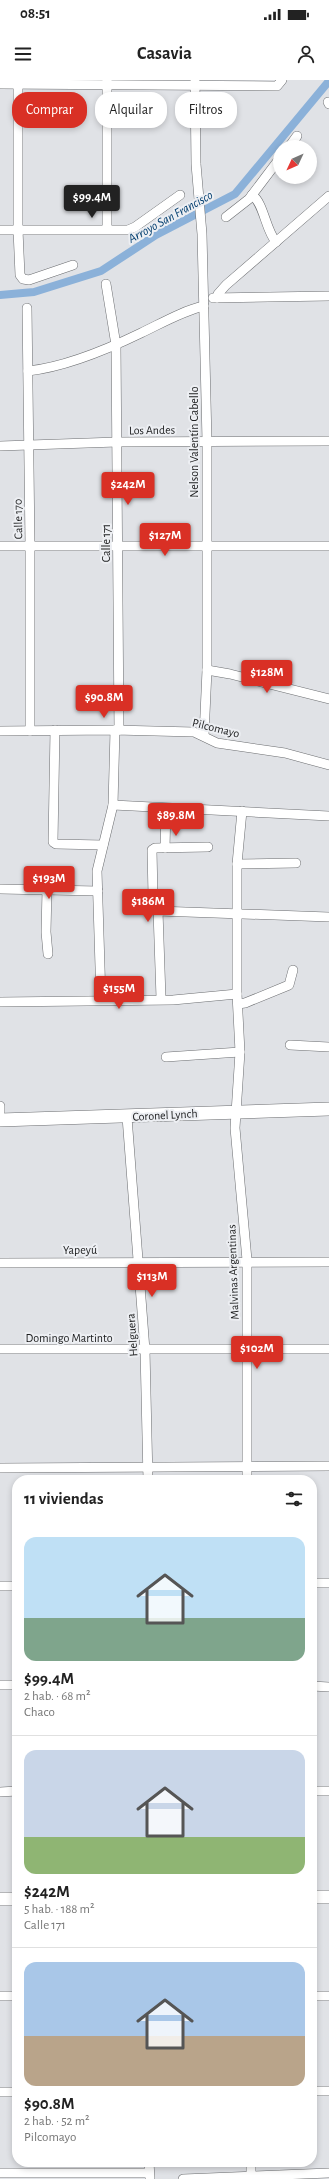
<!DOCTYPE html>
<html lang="es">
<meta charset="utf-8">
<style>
body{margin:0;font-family:"Alegreya Sans",sans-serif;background:#f2f2f2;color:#222;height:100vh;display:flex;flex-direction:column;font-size:15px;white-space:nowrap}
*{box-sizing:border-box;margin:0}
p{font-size:13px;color:#767676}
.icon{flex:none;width:22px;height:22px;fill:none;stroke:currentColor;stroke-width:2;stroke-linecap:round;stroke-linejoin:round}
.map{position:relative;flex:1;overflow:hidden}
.drawer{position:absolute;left:12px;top:1395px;width:305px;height:692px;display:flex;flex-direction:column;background:#fff;border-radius:16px;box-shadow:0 2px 6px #0003}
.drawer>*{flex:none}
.guide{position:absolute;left:12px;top:12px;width:305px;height:36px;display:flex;gap:8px}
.needle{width:26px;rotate:226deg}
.tools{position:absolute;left:273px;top:60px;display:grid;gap:8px}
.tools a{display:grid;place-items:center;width:44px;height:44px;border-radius:50%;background:#fff;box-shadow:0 2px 6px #0003;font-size:20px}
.price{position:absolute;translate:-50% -34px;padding:0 9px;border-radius:4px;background:#d93025;color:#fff;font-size:13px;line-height:26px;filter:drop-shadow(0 1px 2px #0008)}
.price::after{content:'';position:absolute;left:50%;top:24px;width:12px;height:9px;margin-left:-6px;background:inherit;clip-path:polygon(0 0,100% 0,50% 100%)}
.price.current{background:#222;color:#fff}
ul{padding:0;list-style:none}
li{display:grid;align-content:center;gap:8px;height:212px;padding:0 12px}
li+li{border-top:1px solid #e0e0e0}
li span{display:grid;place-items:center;height:124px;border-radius:12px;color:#555}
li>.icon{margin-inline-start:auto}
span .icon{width:72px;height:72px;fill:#fffc;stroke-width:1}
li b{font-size:17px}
h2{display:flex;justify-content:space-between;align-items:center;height:48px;padding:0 12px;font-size:17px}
.pill{padding:0 14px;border-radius:16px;background:#fff;box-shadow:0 2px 6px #0003;font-size:14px;line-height:36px}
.pill.current{background:#d93025;color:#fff}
.status{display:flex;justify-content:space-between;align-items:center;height:28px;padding:0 20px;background:#fff;direction:ltr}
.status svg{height:11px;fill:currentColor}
header{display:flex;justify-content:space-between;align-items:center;height:52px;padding:0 12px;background:#fff;font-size:18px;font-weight:700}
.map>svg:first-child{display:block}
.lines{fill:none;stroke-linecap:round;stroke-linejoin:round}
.canal{stroke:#8bb1d9;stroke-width:8}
.street-casing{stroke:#6b6d70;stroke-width:10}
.secondary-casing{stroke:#6b6d70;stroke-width:14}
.street{stroke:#fff;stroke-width:9}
.secondary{stroke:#fff;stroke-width:13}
.labels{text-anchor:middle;stroke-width:4;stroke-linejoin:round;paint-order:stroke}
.street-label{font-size:12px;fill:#1c1d1e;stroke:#edeff3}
.water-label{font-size:13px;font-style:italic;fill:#003d6e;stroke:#edeff3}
</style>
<div class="status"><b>08:51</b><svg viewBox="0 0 49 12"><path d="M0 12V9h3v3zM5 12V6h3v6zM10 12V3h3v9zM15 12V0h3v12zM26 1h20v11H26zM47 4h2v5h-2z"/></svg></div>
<header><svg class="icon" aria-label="menu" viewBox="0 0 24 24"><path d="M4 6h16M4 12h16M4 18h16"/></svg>Casavia<svg class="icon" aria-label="person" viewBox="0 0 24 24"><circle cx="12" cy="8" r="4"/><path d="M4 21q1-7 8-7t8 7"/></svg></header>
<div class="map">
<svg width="329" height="2099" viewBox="0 0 329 2099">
<rect width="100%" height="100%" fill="#e0e2e6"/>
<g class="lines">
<path class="canal" d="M0,215L34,212L101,191L156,155L235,114L329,1"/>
<defs>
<g id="street">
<path d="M18,0V150L20,195L23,199L29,200L73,185"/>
<path d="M195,0L196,84L202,154L207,361V590L204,656"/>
<path d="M0,4L277,6L282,0"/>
<path d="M328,22L329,24"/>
<path d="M289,67L297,56"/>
<path d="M252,115C264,123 265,149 276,162"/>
<path d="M226,137L249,119L280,78"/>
<path d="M107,149V0"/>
<path d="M0,150H128L135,147L180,115"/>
<path d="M106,204L116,265L119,650"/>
<path d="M213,218L329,216"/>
<path d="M217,218L218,214L226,205L329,116"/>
<path d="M27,228L30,465V651"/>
<path d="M28,291C65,287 108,269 141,253C162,243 182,231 204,226"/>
<path d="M0,366L117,362L329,361"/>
<path d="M0,466H329"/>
<path d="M207,590L230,594L329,619"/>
<path d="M55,650L53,762L56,764L103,765"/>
<path d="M0,651L115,650L194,652L217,663L285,673L329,685"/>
<path d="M113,725L329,736"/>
<path d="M242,731L237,784V914L240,972L235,1048L247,1180V1400"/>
<path d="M165,768L166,729"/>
<path d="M237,784L296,783"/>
<path d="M0,809L98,811"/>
<path d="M47,810L46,852L48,874"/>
<path d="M158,831L329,837"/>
<path d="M161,918L158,831L153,816L152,770L155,768L208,767"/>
<path d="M101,919L97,791L113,725L115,650"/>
<path d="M0,922L173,920L237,914"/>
<path d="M238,924L245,923L289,905L293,890"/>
<path d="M290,965L329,967"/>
<path d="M166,977L240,972"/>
<path d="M0,1026V1032"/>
<path d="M127,1037L145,1270L148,1400"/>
<path d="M0,1183L329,1182"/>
<path d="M0,1269H329"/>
<path d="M0,1388L329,1386"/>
<path d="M312,1503H329"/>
<path d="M0,1506H17"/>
<path d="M0,1605H17"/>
<path d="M312,1606L329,1607"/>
<path d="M312,1711H329"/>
<path d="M0,1712L17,1711"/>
<path d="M0,1916H17"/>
<path d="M312,1916H329"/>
<path d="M312,2011H329"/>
<path d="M0,2012H17"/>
<path d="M149,2082L150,2098"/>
<path d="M0,2093H149"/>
<path d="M251,2096V2082"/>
<path d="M183,2099L329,2093"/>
</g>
<g id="secondary">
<path d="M0,1040L329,1029"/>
<path d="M312,1817H329"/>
<path d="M0,1819H17"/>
</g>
</defs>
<use href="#street" class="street-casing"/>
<use href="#secondary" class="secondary-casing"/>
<use href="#street" class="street"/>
<use href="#secondary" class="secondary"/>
</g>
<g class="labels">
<g class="street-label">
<text transform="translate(152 350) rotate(-1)" y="4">Los Andes</text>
<text transform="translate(194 362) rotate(-90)" y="4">Nelson Valentín Cabello</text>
<text transform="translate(18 439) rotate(-91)" y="4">Calle 170</text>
<text transform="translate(106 463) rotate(-90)" y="4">Calle 171</text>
<text transform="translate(216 648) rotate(14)" y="4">Pilcomayo</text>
<text transform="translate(165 1035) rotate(-3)" y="4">Coronel Lynch</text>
<text x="80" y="1174">Yapeyú</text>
<text transform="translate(233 1192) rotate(-92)" y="4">Malvinas Argentinas</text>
<text transform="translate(132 1255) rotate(-94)" y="4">Helguera</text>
<text x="69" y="1262">Domingo Martinto</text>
</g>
<g class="water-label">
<text transform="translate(170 136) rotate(-29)" y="5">Arroyo San Francisco</text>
</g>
</g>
</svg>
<div class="tools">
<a><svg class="needle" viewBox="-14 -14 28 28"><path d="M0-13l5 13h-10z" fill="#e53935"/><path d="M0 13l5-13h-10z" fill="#767676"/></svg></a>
</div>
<b class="price current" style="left:92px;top:139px">$99.4M</b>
<b class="price" style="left:128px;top:426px">$242M</b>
<b class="price" style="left:165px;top:477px">$127M</b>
<b class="price" style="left:267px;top:614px">$128M</b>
<b class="price" style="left:104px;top:639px">$90.8M</b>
<b class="price" style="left:176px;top:757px">$89.8M</b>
<b class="price" style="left:49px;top:820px">$193M</b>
<b class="price" style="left:148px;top:843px">$186M</b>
<b class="price" style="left:119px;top:930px">$155M</b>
<b class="price" style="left:152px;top:1218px">$113M</b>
<b class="price" style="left:257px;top:1290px">$102M</b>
<div class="guide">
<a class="pill current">Comprar</a>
<a class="pill">Alquilar</a>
<a class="pill">Filtros</a>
</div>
<section class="drawer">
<h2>11 viviendas<svg class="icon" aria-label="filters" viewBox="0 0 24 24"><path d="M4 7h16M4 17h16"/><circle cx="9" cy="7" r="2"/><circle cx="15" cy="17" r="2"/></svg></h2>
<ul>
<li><span style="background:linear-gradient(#bfe0f5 65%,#7fa58c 0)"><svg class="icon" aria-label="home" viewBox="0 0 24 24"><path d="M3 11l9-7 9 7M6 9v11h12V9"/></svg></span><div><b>$99.4M</b><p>2 hab. · 68 m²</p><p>Chaco</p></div></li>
<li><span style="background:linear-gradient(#c9d6e8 70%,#8fb573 0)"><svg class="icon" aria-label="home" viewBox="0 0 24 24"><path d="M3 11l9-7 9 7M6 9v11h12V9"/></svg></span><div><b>$242M</b><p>5 hab. · 188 m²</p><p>Calle 171</p></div></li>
<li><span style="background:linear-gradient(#a9c7e8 60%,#b9a48a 0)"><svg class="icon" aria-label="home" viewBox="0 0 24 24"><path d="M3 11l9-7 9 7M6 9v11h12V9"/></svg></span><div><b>$90.8M</b><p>2 hab. · 52 m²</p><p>Pilcomayo</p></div></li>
</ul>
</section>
</div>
